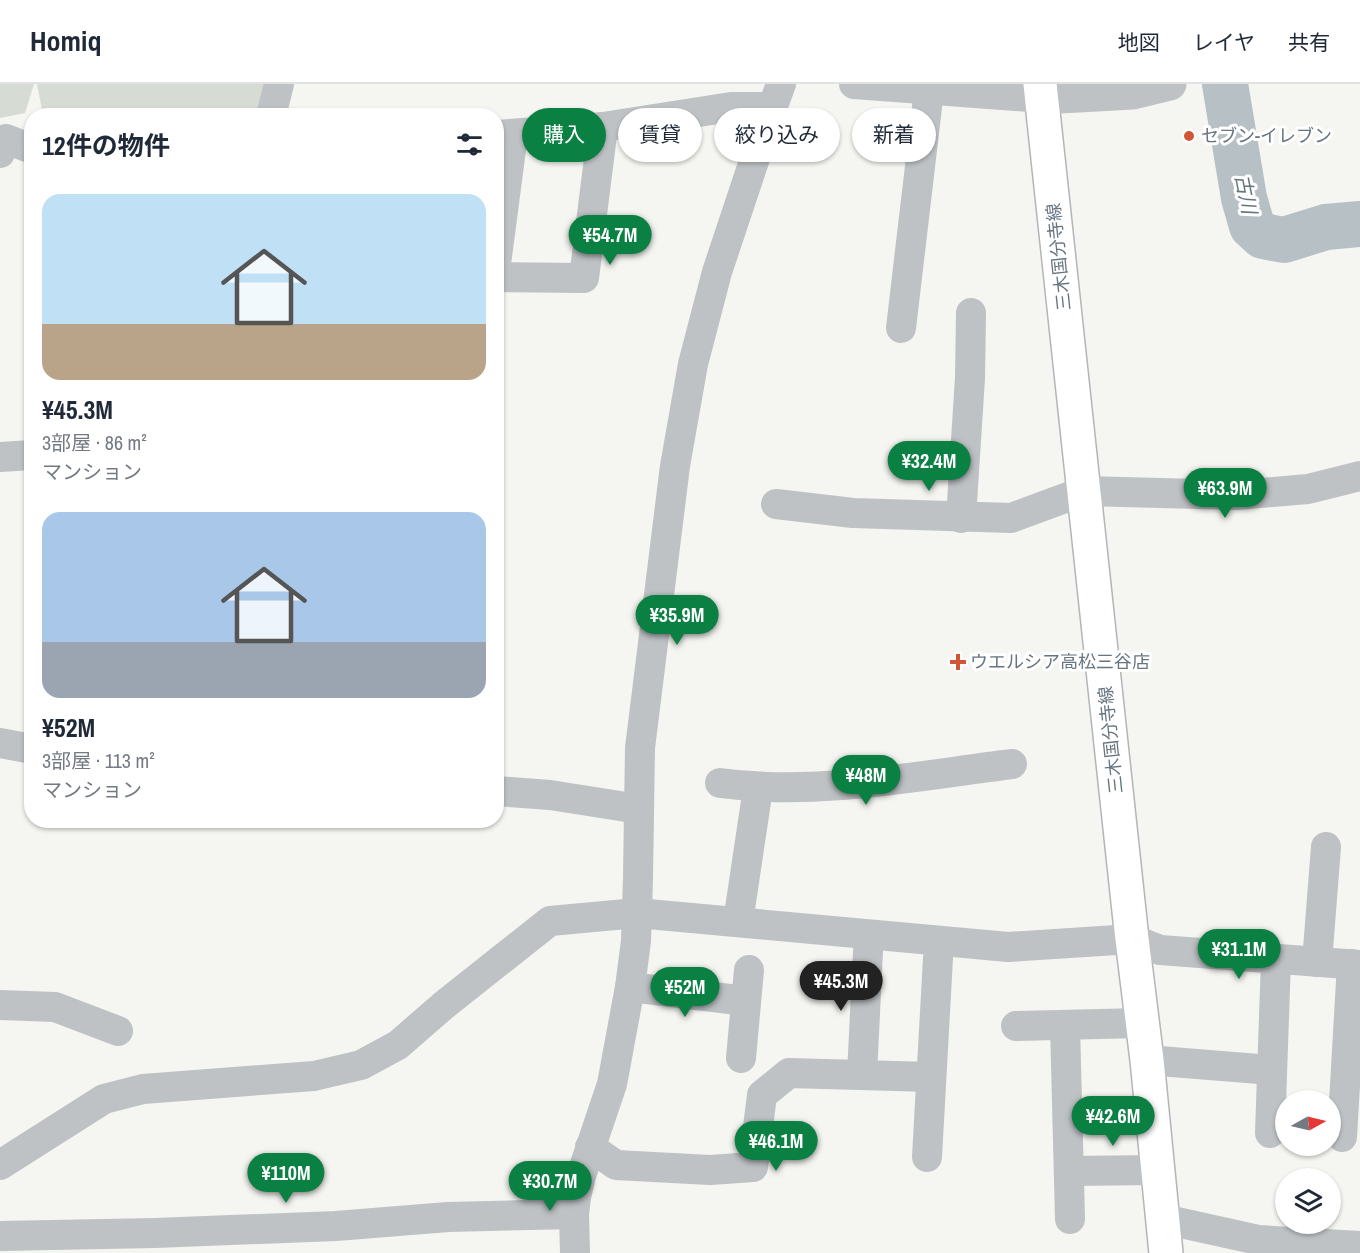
<!DOCTYPE html>
<html lang="ja">
<meta charset="utf-8">
<style>
body{margin:0;font-family:"Archivo Narrow","Noto Sans JP",sans-serif;background:#f6f6f7;color:#1f2937;height:100vh;display:flex;flex-direction:column;font-size:22px;white-space:nowrap}
*{box-sizing:border-box;margin:0}
p{font-size:20px;color:#747a83}
.icon{flex:none;width:33px;height:33px;fill:none;stroke:currentColor;stroke-width:2;stroke-linecap:round;stroke-linejoin:round}
.map{position:relative;flex:1;overflow:hidden}
.drawer{position:absolute;left:24px;top:24px;width:480px;height:720px;display:flex;flex-direction:column;background:#fff;border-radius:24px;box-shadow:0 2px 4px #0004}
.drawer>*{flex:none}
.top-card{position:absolute;left:522px;top:24px;width:570px;height:54px;display:flex;gap:12px}
.needle{width:39px;rotate:82deg}
.tools{position:absolute;left:1275px;top:1006px;display:grid;gap:12px}
.tools a{display:grid;place-items:center;width:66px;height:66px;border-radius:50%;background:#fff;box-shadow:0 2px 4px #0004;font-size:30px}
.price{position:absolute;translate:-50% -51px;padding:0 14px;border-radius:21px;background:#0b8043;color:#fff;font-size:20px;line-height:39px;filter:drop-shadow(0 2px 3px #0008)}
.price::after{content:'';position:absolute;left:50%;top:36px;width:18px;height:14px;margin-left:-9px;background:inherit;clip-path:polygon(0 0,100% 0,50% 100%)}
.price.on{background:#222;color:#fff}
ul{padding:0;list-style:none}
li{display:grid;align-content:center;gap:12px;height:318px;padding:0 18px}
li span{display:grid;place-items:center;height:186px;border-radius:18px;color:#555}
li>.icon{margin-inline-start:auto}
span .icon{width:108px;height:108px;fill:#fffc;stroke-width:1}
li b{font-size:26px}
h2{display:flex;justify-content:space-between;align-items:center;height:72px;padding:0 18px;font-size:26px}
.chip{padding:0 21px;border-radius:27px;background:#fff;box-shadow:0 2px 4px #0004;font-size:21px;line-height:54px}
.chip.on{background:#0b8043;color:#fff}
header{display:flex;align-items:center;gap:36px;box-sizing:border-box;height:84px;padding:0 30px;background:#fff;border-bottom:2px solid #e0e1e3}
header strong{font-size:28px}
nav{display:flex;gap:33px;margin-inline-start:auto;font-size:21px}
.map>svg:first-child{display:block}
.green{fill:#d6dbd3}
.lines{fill:none;stroke-linecap:round;stroke-linejoin:round}
.river{stroke:#b7c1c5;stroke-width:46}
.primary-casing{stroke:#b2b6b9;stroke-width:36}
.minor{stroke:#bec2c5;stroke-width:30}
.tertiary{stroke:#bec2c5;stroke-width:33}
.primary{stroke:#fff;stroke-width:33}
.poi-dot{fill:#d15635;stroke:#fff;stroke-width:2}
.labels{text-anchor:middle;stroke-width:6;stroke-linejoin:round;paint-order:stroke}
.poi-label{font-size:18px;fill:#677580;stroke:#fff;text-anchor:start}
.street-label{font-size:18px;fill:#677580;stroke:#fff}
.water-label{font-size:20px;font-style:italic;fill:#63767c;stroke:#fff}
</style>
<header>
<strong>Homiq</strong>
<nav><a>地図</a><a>レイヤ</a><a>共有</a></nav>
</header>
<div class="map">
<svg width="1360" height="1169" viewBox="0 0 1360 1169">
<rect width="100%" height="100%" fill="#f5f5f1"/>
<g class="green">
<path d="M0,0H34L25,29L0,34Z"/>
<path d="M37,0H270L260,32L43,31Z"/>
</g>
<g class="lines">
<path class="river" d="M1225,0L1244,114L1252,142L1263,152L1284,156L1326,143L1360,140"/>
<defs>
<path id="primary" d="M1040,0L1132,855L1147,976L1166,1169"/>
</defs>
<use href="#primary" class="primary-casing"/>
<g class="minor">
<path d="M854,0L1042,14"/>
<path d="M271,32L279,0"/>
<path d="M496,51L603,43L731,23H772"/>
<path d="M0,69L6,55L32,65"/>
<path d="M496,180L513,50"/>
<path d="M496,193L584,194L603,43"/>
<path d="M901,244L929,6"/>
<path d="M0,373L32,371"/>
<path d="M776,420L853,429L1011,434L1084,407L1237,411L1308,405L1360,392"/>
<path d="M961,434L970,294L971,229"/>
<path d="M0,659L32,665"/>
<path d="M720,699C817,712 915,692 1012,680"/>
<path d="M496,707L550,711L639,725"/>
<path d="M738,838L758,704"/>
<path d="M1317,878L1326,763"/>
<path d="M630,903L746,917"/>
<path d="M0,921L55,923L118,947"/>
<path d="M1065,941L1070,1135"/>
<path d="M1016,942L1142,939"/>
<path d="M741,974L749,886"/>
<path d="M1147,976L1272,986"/>
<path d="M862,991L868,867"/>
<path d="M1270,1049L1276,875"/>
<path d="M1342,1053L1352,880"/>
<path d="M590,1063L616,1081L710,1086L753,1083L762,1011L789,989L931,993"/>
<path d="M927,1073L938,874"/>
<path d="M0,1081L104,1015L143,1005L314,992L361,981L398,961L444,921L550,837L637,829L1008,863L1132,855L1160,866L1360,881"/>
<path d="M1069,1087L1158,1086"/>
<path d="M1163,1135L1258,1156L1360,1162"/>
<path d="M0,1152L155,1149L336,1142L448,1133L574,1130"/>
<path d="M575,1169L574,1130L576,1113L581,1092L612,1000L630,903L636,857L638,794L640,664L675,382L693,280L717,188L764,47L781,0"/>
</g>
<path class="tertiary" d="M1042,14L1133,9L1170,0"/>
<use href="#primary" class="primary"/>
</g>
<g class="poi-dot">
<circle cx="1189" cy="52" r="6"/>
<path d="M955 569h6v6h6v6h-6v6h-6v-6h-6v-6h6z"/>
</g>
<g class="labels">
<g class="poi-label">
<text x="1201" y="58">セブン-イレブン</text>
<text x="970" y="584">ウエルシア高松三谷店</text>
</g>
<g class="street-label">
<text transform="translate(1059 173) rotate(-96)" y="6">三木国分寺線</text>
<text transform="translate(1111 656) rotate(-96)" y="6">三木国分寺線</text>
</g>
<g class="water-label">
<text transform="translate(1246 110) rotate(79)" y="7">古川</text>
</g>
</g>
</svg>
<div class="tools">
<a><svg class="needle" viewBox="-14 -14 28 28"><path d="M0-13l5 13h-10z" fill="#e53935"/><path d="M0 13l5-13h-10z" fill="#747a83"/></svg></a>
<a><svg class="icon" aria-label="layers" viewBox="0 0 24 24"><path d="M12 4l9 5-9 5-9-5zM3 14l9 5 9-5"/></svg></a>
</div>
<b class="price" style="left:610px;top:182px">¥54.7M</b>
<b class="price" style="left:929px;top:408px">¥32.4M</b>
<b class="price" style="left:1225px;top:435px">¥63.9M</b>
<b class="price" style="left:677px;top:562px">¥35.9M</b>
<b class="price" style="left:866px;top:722px">¥48M</b>
<b class="price" style="left:1239px;top:896px">¥31.1M</b>
<b class="price on" style="left:841px;top:928px">¥45.3M</b>
<b class="price" style="left:685px;top:934px">¥52M</b>
<b class="price" style="left:1113px;top:1063px">¥42.6M</b>
<b class="price" style="left:776px;top:1088px">¥46.1M</b>
<b class="price" style="left:286px;top:1120px">¥110M</b>
<b class="price" style="left:550px;top:1128px">¥30.7M</b>
<div class="top-card">
<a class="chip on">購入</a>
<a class="chip">賃貸</a>
<a class="chip">絞り込み</a>
<a class="chip">新着</a>
</div>
<section class="drawer">
<h2>12件の物件<svg class="icon" aria-label="filters" viewBox="0 0 24 24"><path d="M4 7h16M4 17h16"/><circle cx="9" cy="7" r="2"/><circle cx="15" cy="17" r="2"/></svg></h2>
<ul>
<li><span style="background:linear-gradient(#bfe0f5 70%,#b9a48a 0)"><svg class="icon" aria-label="home" viewBox="0 0 24 24"><path d="M3 11l9-7 9 7M6 9v11h12V9"/></svg></span><div><b>¥45.3M</b><p>3部屋 · 86 m²</p><p>マンション</p></div></li>
<li><span style="background:linear-gradient(#a9c7e8 70%,#9aa5b1 0)"><svg class="icon" aria-label="home" viewBox="0 0 24 24"><path d="M3 11l9-7 9 7M6 9v11h12V9"/></svg></span><div><b>¥52M</b><p>3部屋 · 113 m²</p><p>マンション</p></div></li>
</ul>
</section>
</div>
